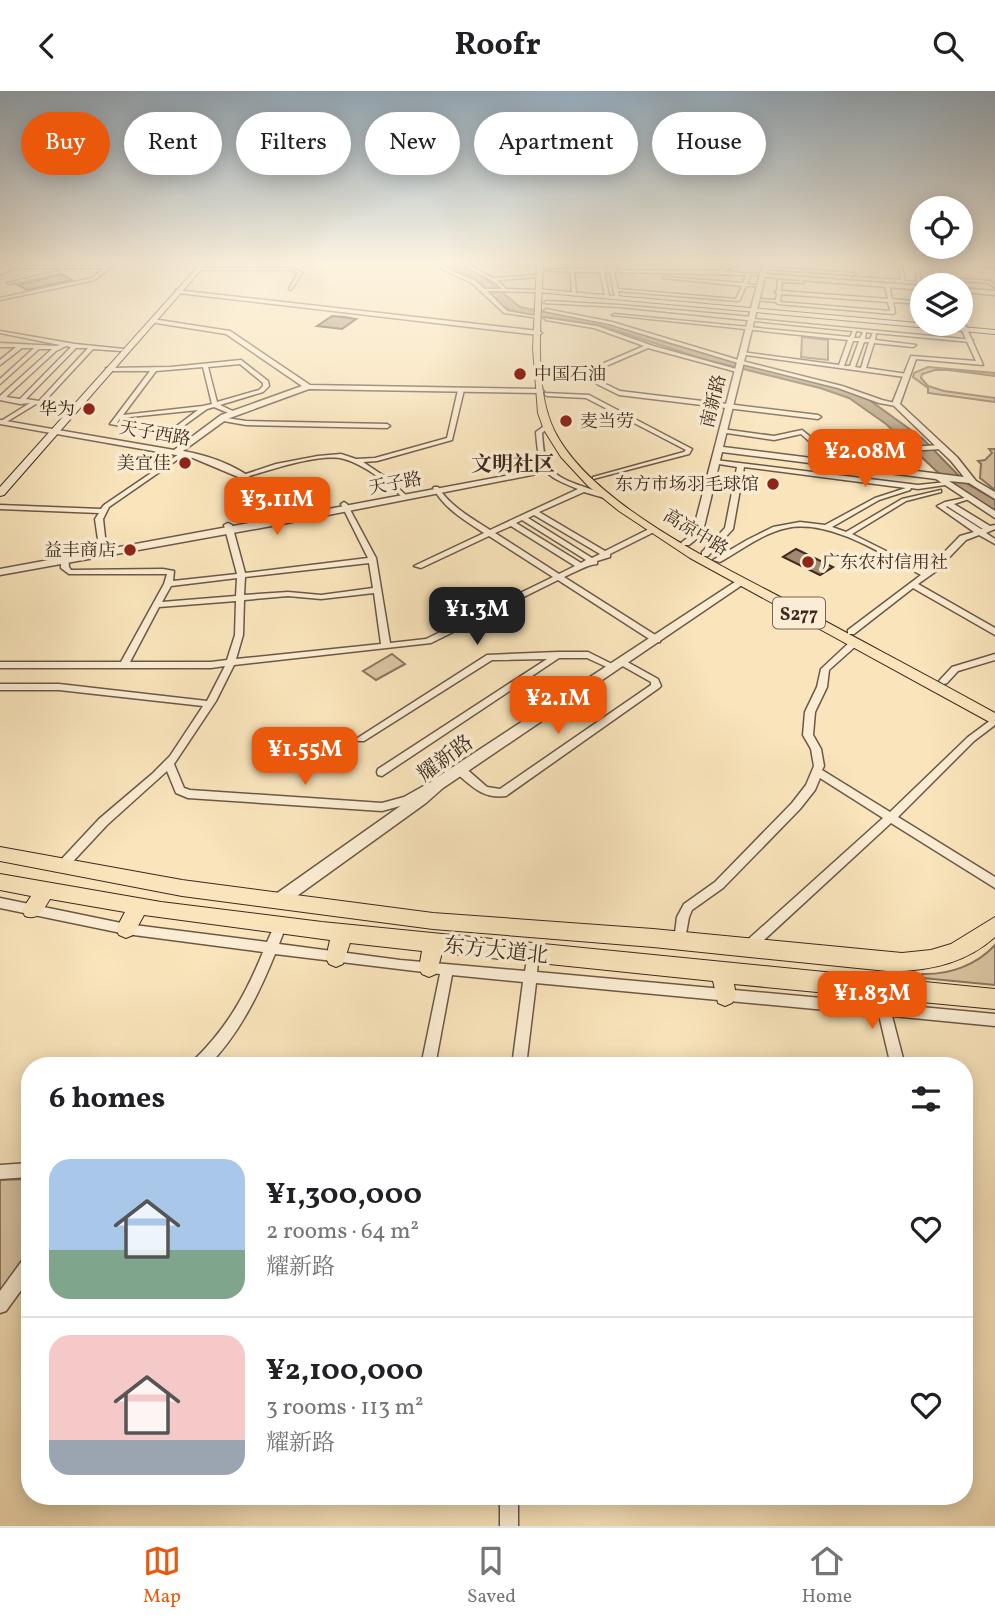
<!DOCTYPE html>
<meta charset="utf-8">
<style>
body{margin:0;font-family:Vollkorn,"Noto Serif SC",serif;background:#f6f6f6;color:#202124;height:100vh;display:flex;flex-direction:column;font-size:26px;white-space:nowrap}
*{box-sizing:border-box;margin:0}
p{font-size:23px;color:#757577}
.icon{flex:none;width:38px;height:38px;fill:none;stroke:currentColor;stroke-width:2;stroke-linecap:round;stroke-linejoin:round}
.map{position:relative;flex:1;overflow:hidden}
.sheet{position:absolute;left:21px;top:966px;width:952px;height:448px;display:flex;flex-direction:column;background:#fff;border-radius:28px;box-shadow:0 4px 18px #0003}
.sheet>*{flex:none}
.guide{position:absolute;left:21px;top:21px;width:954px;height:63px;display:flex;gap:14px}
.tools{position:absolute;left:910px;top:105px;display:grid;gap:14px}
.tools a{display:grid;place-items:center;width:63px;height:63px;border-radius:50%;background:#fff;box-shadow:0 4px 18px #0003;font-size:35px}
.price{position:absolute;translate:-50% -60px;padding:0 16px;border-radius:14px;background:#ea580c;color:#fff;font-size:23px;line-height:46px;filter:drop-shadow(0 2px 4px #0008)}
.price::after{content:'';position:absolute;left:50%;top:42px;width:21px;height:16px;margin-left:-10px;background:inherit;clip-path:polygon(0 0,100% 0,50% 100%)}
.price.selected{background:#222;color:#fff}
ul{padding:0;list-style:none}
li{display:flex;align-items:center;gap:21px;height:175px;padding:0 28px}
li+li{border-top:2px solid #e0e0e0}
li span{display:grid;place-items:center;flex:none;width:196px;height:140px;border-radius:21px;color:#555}
li>.icon{margin-inline-start:auto}
span .icon{width:84px;height:84px;fill:#fffc;stroke-width:1}
li b{font-size:30px}
h2{display:flex;justify-content:space-between;align-items:center;height:84px;padding:0 28px;font-size:30px}
.tag{padding:0 24px;border-radius:32px;background:#fff;box-shadow:0 4px 18px #0003;font-size:24px;line-height:63px}
.tag.selected{background:#ea580c;color:#fff}
header{display:flex;justify-content:space-between;align-items:center;height:91px;padding:0 28px;background:#fff;font-size:32px;font-weight:700}
.tab-bar{display:flex;justify-content:space-around;align-items:center;height:98px;border-top:2px solid #e0e0e0;background:#fff;font-size:19px;color:#757577}
.tab-bar a{display:grid;justify-items:center;gap:4px}
.tab-bar .selected{color:#ea580c}
.map>svg:first-child{display:block}
.green{fill:#d9c4a1;stroke:#8b7660;stroke-width:2}
.water{fill:#b9a486;stroke:#87735d;stroke-width:2}
.building{fill:#9f8a71;stroke:#3d2920;stroke-width:2}
.lines{fill:none;stroke-linecap:round;stroke-linejoin:round}
.minor-casing{stroke:#6c5847;stroke-width:3}
.tertiary-casing{stroke:#6c5847;stroke-width:3}
.secondary-casing{stroke:#3d2920;stroke-width:2}
.primary-casing{stroke:#3d2920;stroke-width:2}
.minor{fill:#fbedd3;fill-rule:evenodd}
.tertiary{fill:#fbedd3;fill-rule:evenodd}
.secondary{fill:#fbedd3;fill-rule:evenodd}
.primary{fill:#f9e4bb;fill-rule:evenodd}
.poi-dot{fill:#8f2418;stroke:#fbedd3;stroke-width:2.5}
.labels{text-anchor:middle;stroke-width:7;stroke-linejoin:round;paint-order:stroke}
.far-poi-label{font-size:18px;fill:#3d2920;stroke:#fbedd3;text-anchor:end}
.far-street-label{font-size:18px;fill:#3d2920;stroke:#fbedd3}
.shield{fill:#fbedd3;stroke:#766456;stroke-width:2}
.shield-label{font-size:19px;font-weight:bold;fill:#3d2920}
.far-quarter-label{font-size:21px;font-weight:bold;fill:#3d2920;stroke:#fbedd3}
.street-label{font-size:21px;fill:#3d2920;stroke:#fbedd3}
</style>
<header><svg class="icon" aria-label="back" viewBox="0 0 24 24"><path d="M15 5l-7 7 7 7"/></svg>Roofr<svg class="icon" aria-label="search" viewBox="0 0 24 24"><circle cx="10" cy="10" r="6"/><path d="M15 15l6 6"/></svg></header>
<div class="map">
<svg width="995" height="1435" viewBox="0 0 995 1435">
<rect width="100%" height="100%" fill="#f9e4bb"/>
<filter id="stains"><feTurbulence type="fractalNoise" baseFrequency=".00286" numOctaves="4"/><feColorMatrix values="0 0 0 0 .2 0 0 0 0 .09 0 0 0 0 .02 0 0 0 .5 -.17"/></filter>
<radialGradient id="worn" r=".72"><stop offset=".6" stop-color="#630" stop-opacity="0"/><stop offset="1" stop-color="#630" stop-opacity=".3"/></radialGradient>
<g class="green">
<path d="M802,246L828,249V269L801,266Z"/>
<path d="M928,276L995,282V285L948,279H935L922,283L921,287L928,295L944,300L995,307V311L928,302V297L913,286L914,282Z"/>
<path d="M989,358H995V399L980,387L981,373L978,370L985,369L992,362Z"/>
<path d="M392,563L405,573L376,589L363,580Z"/>
<path d="M995,854V894L923,887L922,883C949,884 977,874 995,854Z"/>
<path d="M30,1088V1159L0,1202V1089Z"/>
</g>
<path class="water" d="M443,171H456L485,187L520,216L614,234L665,251L837,296L865,306L922,347L966,392L995,409V422L946,389L886,333L849,307L820,297L703,268L599,234L519,222L502,215L481,192Z"/>
<g class="building">
<path d="M62,183L72,189L27,199L18,194Z"/>
<path d="M332,225L344,226L356,228L342,238L317,235Z"/>
<path d="M796,458L833,476L820,484L783,466Z"/>
</g>
<g class="lines">
<defs>
<g id="minor">
<path d="M4,171H9L0,176V173Z"/>
<path d="M112,171H116L95,189L0,209V207L92,187L104,177H16L0,184V181L19,173H21L22,175H107Z"/>
<path d="M434,171H438L448,178L476,190L484,198H502L496,192L461,173L541,172L540,174H469L493,187L541,184L539,186L497,189L506,198L538,199L540,201L487,200L507,220L541,226L539,227L504,222L472,192L446,180Z"/>
<path d="M569,171H573L574,178H599L598,171H602L604,178H609L608,171H612L614,179L720,180V178L742,171H747L722,180L765,184H751L747,193L762,195H746L740,209L738,210L618,200L619,206L617,207L615,206L610,181H604L609,205L607,206L605,205L600,181H574L576,202L574,203L572,202L570,181L543,179L570,178ZM614,181L746,184L743,192L665,186L663,187L742,195L736,208L618,198Z"/>
<path d="M860,171L901,173L905,190L917,191L916,179L919,178L921,192L919,193L852,188L854,186L901,189L898,175Z"/>
<path d="M765,176L854,182L856,183L854,184L764,178Z"/>
<path d="M199,177H293L302,182L291,199L289,198L298,182L292,179H198Z"/>
<path d="M59,180L60,182L9,193L7,192Z"/>
<path d="M801,186L803,187V192L782,191L781,200L888,208L885,194L887,193L889,194L892,208L922,211V213L893,211L895,222L893,223L778,213L776,211L755,209L757,208L776,209L777,202L775,201L777,200L778,189L799,190ZM781,203L888,211L890,220L780,211Z"/>
<path d="M940,186L990,190L995,194V197L989,192L938,188Z"/>
<path d="M546,210L619,214L752,226L754,228L973,249L970,251L875,242L876,243L875,249L916,254L913,256L874,252L866,277L907,283L905,286L739,263L742,261L839,274L848,249L612,224L614,223L850,246L853,240L620,216L544,212ZM856,240L863,241L860,247H854ZM866,241L873,242L870,248H865ZM853,250H859L850,275H844ZM864,251H869L861,277L855,276Z"/>
<path d="M546,218L612,231L742,270L842,295L882,309L899,313L896,315L879,312L838,297L738,272L609,233L544,220Z"/>
<path d="M544,227L597,235L653,255L740,279L737,281L648,257L606,275L583,282L620,300L818,324L821,326L818,328L619,304L577,283L545,280L547,277L578,279L602,273L644,255L594,237L546,229Z"/>
<path d="M0,240L75,253L124,258L121,260L93,258L42,313H36L3,333L0,331L1,330L30,312L20,313L0,309V305L52,258H39L0,293V288L34,257H22L0,274V269L16,256H0V252L57,255L60,254L0,242ZM66,255L71,256L20,308L6,306L56,260ZM76,257H88L39,310L26,308Z"/>
<path d="M241,269L268,290L269,295L263,301L220,314L235,321V323H231L214,316L207,318L171,344L110,333L150,280H108L106,277L171,276ZM240,273L263,292V295L259,299L217,311L208,276ZM203,276L212,313L203,315L123,324L156,280ZM198,319L170,340L117,332L120,327Z"/>
<path d="M461,297L464,299L452,349L377,370L363,371L387,387L407,405V407H403C390,393 363,373 344,368C321,361 267,380 243,387L240,385L276,373L318,365L341,363L356,368L375,367L447,347L458,299Z"/>
<path d="M545,302L589,304L692,358L689,363L593,388V386L684,361L686,359L586,307L547,305L545,304Z"/>
<path d="M220,326L246,330L387,333L390,335L387,337L246,334L218,329L217,328Z"/>
<path d="M547,333L550,335L542,342C543,352 543,365 548,374C557,392 595,397 611,406L608,408L584,401L539,421L605,460L651,437L658,439L610,463V466L597,470V473C589,473 573,482 564,486L660,547V551H654L558,489L431,552L234,574L216,610L174,673L184,697L190,699L382,712L404,706L429,692L433,693L434,696L433,699L411,712L382,720L188,707L176,702L167,680L107,734L65,779L61,780L57,779L55,776L57,773L99,728L152,683L170,665L203,615L59,599H0V593H59L207,610L225,575L211,577H0V571H121L164,493L167,483H69L61,477V463L68,465L69,476L71,479L163,478L174,480L173,490L237,483L224,434L228,432L232,434L245,482L368,467L341,413L344,411L347,413L376,467L390,552L426,548L553,486L489,445L421,477L414,475L484,442C464,429 445,418 433,397L434,396H438C451,416 470,426 490,439L578,398C542,384 539,379 536,341ZM534,424L600,463L592,467L528,427ZM522,429L586,469L581,472L516,432ZM511,435L575,475L559,483L495,442ZM369,472L373,497L321,504L288,501L244,504L245,486ZM237,487L236,505L162,511L171,495ZM374,502L381,553L236,568L243,544L244,509L288,505L321,508ZM236,510L235,544L227,569L211,571H130L159,516Z"/>
<path d="M722,338L774,345L802,339L825,358L837,360L942,354L945,356L942,358L837,364L821,361L801,343L774,349L720,341V339Z"/>
<path d="M182,361L187,362L109,416L103,428L107,464L100,462L95,428L99,422L0,418V414L101,418L104,414Z"/>
<path d="M715,369L918,394L947,391L948,392L945,394L918,398L911,397L910,399L879,409L832,436L846,441L902,408L941,399V401L906,410L852,443L926,480L960,445L974,441L937,415L945,411L969,406V408L954,413L990,435L995,434V438L986,442L995,448V453L979,444L966,449L935,481L918,493L995,537V544L913,497L854,543H848V539L921,484C884,464 830,428 787,437C763,442 741,459 720,471L713,469L747,449L773,436L800,431L825,434L875,407L906,397L744,376L733,438L708,465H702V461L725,437L737,376L713,372V370ZM947,415L983,438H981L946,416Z"/>
<path d="M854,549L857,550V554L829,579L827,596L815,621L813,644L821,658L824,675L822,679L890,721L968,646L995,626V634L974,650L898,726L995,786V797L891,732L751,861L747,862L743,861L741,857L743,853L883,727L820,687L815,699L800,718L723,797L692,819L689,826L684,854L680,855L676,854L674,850L677,826L684,813L715,791L792,712L806,694L814,675L811,658L803,644L805,621L817,596L821,578L851,550Z"/>
<path d="M558,561H588L618,576L617,578H611L587,567H559L382,685L378,684L377,681L378,678L547,568L492,569L364,650H358L356,648L487,564Z"/>
<path d="M995,563V569L958,580L947,592L944,593L939,590L952,576Z"/>
<path d="M622,568L658,588L661,595L659,597L506,705C482,708 472,695 455,681L454,678L455,675H463L487,696L500,698L651,594V591L619,573L618,571Z"/>
<path d="M0,807L126,833L267,851L276,831L280,830L284,831L286,835L279,853L400,869L525,880L529,859L533,858L537,859L539,863L537,881L876,912L873,897L875,893L879,891L883,893L889,913L995,923V935L892,925L905,975H891L879,924L536,892L526,975H512L523,891L452,884L435,975H421L440,883L275,863C258,905 239,943 208,975H191L193,970C227,937 245,905 263,861L126,843L0,817Z"/>
<path d="M30,1072V1086L0,1088V1074Z"/>
<path d="M30,1165V1187L6,1220L0,1222V1200L24,1167Z"/>
<rect x="500" y="1405" width="18" height="30"/>
</g>
<g id="tertiary">
<path d="M763,171H769L766,183L922,195V199L765,186L723,356L964,386L951,370L892,313L911,265L976,270L959,233L961,228L963,229L983,274L916,268L900,313L957,366L976,390L995,401V408L969,392L949,390L995,420V427L936,388L722,361L704,436L699,446L689,454H683L681,452L692,443L694,436Z"/>
<path d="M928,171H934L946,194H940Z"/>
<path d="M961,197L995,200V204L961,201Z"/>
<path d="M176,199L539,240L542,242L539,244L178,202Z"/>
<path d="M152,228L230,240L310,294L540,298L544,300L540,302L309,298L227,328L183,360C212,365 248,378 267,402C272,409 276,419 280,427L548,377L552,380L277,434L0,484V478L271,428L260,405L243,388L193,367L0,333V329L174,359L221,324L302,295L226,243L150,231Z"/>
<path d="M741,487L746,490L745,492L443,697L426,712L283,815L278,816L273,815L270,810L273,805L416,704L433,689Z"/>
</g>
<g id="secondary">
<path d="M15,171H22L0,182V178Z"/>
<path d="M202,171H208L4,404L0,405V396Z"/>
<path d="M948,171L995,172V176L951,173Z"/>
<path d="M538,198L995,239V243L536,201Z"/>
</g>
<g id="primary">
<path d="M537,171H543C542,221 532,293 554,339C591,415 727,477 799,516C865,552 930,586 995,622V634L690,467L619,420L588,395L561,366L544,339L538,322L533,257Z"/>
<path d="M0,756L182,789L433,822L653,838L902,862L931,859L951,853L995,826V846C965,873 926,881 887,880L653,856L433,838L182,805L0,770Z"/>
<path d="M0,783L161,811L322,831L995,898V918L734,893L736,905L732,912L725,915L718,912L713,890L442,862L436,883L429,886L422,883L419,877L422,860L350,852L343,873L336,876L329,873L326,867L330,849L144,824L133,844L126,847L119,844L116,838L125,821L50,808C43,819 39,830 25,825L22,819L31,805L0,799Z"/>
</g>
</defs>
<use href="#minor" class="minor-casing"/>
<use href="#tertiary" class="tertiary-casing"/>
<use href="#secondary" class="secondary-casing"/>
<use href="#primary" class="primary-casing"/>
<use href="#minor" class="minor"/>
<use href="#tertiary" class="tertiary"/>
<use href="#secondary" class="secondary"/>
<use href="#primary" class="primary"/>
</g>
<linearGradient id="sky" x2="0" y2="1"><stop stop-color="#95aec1"/><stop offset="0.46" stop-color="#fcf3e0"/><stop offset="1" stop-color="#fcf3e0" stop-opacity="0"/></linearGradient>
<rect width="995" height="372" fill="url(#sky)"/>
<g class="poi-dot">
<circle cx="520" cy="283" r="7"/>
<circle cx="89" cy="318" r="7"/>
<circle cx="566" cy="330" r="7"/>
<circle cx="185" cy="372" r="7"/>
<circle cx="773" cy="393" r="7"/>
<circle cx="130" cy="459" r="7"/>
<circle cx="808" cy="471" r="7"/>
</g>
<g class="labels">
<g class="far-poi-label">
<text x="534" y="289" text-anchor="start">中国石油</text>
<text x="75" y="324">华为</text>
<text x="580" y="336" text-anchor="start">麦当劳</text>
<text x="171" y="378">美宜佳</text>
<text x="759" y="399">东方市场羽毛球馆</text>
<text x="116" y="465">益丰商店</text>
<text x="822" y="477" text-anchor="start">广东农村信用社</text>
</g>
<g class="far-street-label">
<text transform="translate(713 310) rotate(-76)" y="6">南新路</text>
<text transform="translate(155 342) rotate(10)" y="6">天子西路</text>
<text transform="translate(395 392) rotate(-11)" y="6">天子路</text>
<text transform="translate(696 441) rotate(31)" y="6">高凉中路</text>
</g>
<rect class="shield" x="773" y="506.5" width="52" height="31" rx="5"/>
<g class="shield-label">
<text x="799" y="529">S277</text>
</g>
<g class="far-quarter-label">
<text x="513" y="380">文明社区</text>
</g>
<g class="street-label">
<text transform="translate(445 667) rotate(-36)" y="7">耀新路</text>
<text transform="translate(496 859) rotate(6)" y="7">东方大道北</text>
</g>
</g>
<rect width="100%" height="100%" filter="url(#stains)"/>
<rect width="100%" height="100%" fill="url(#worn)"/>
</svg>
<div class="tools">
<a><svg class="icon" aria-label="locate" viewBox="0 0 24 24"><circle cx="12" cy="12" r="6"/><path d="M12 2v4M12 18v4M2 12h4M18 12h4"/></svg></a>
<a><svg class="icon" aria-label="layers" viewBox="0 0 24 24"><path d="M12 4l9 5-9 5-9-5zM3 14l9 5 9-5"/></svg></a>
</div>
<b class="price" style="left:865px;top:398px">¥2.08M</b>
<b class="price" style="left:277px;top:446px">¥3.11M</b>
<b class="price selected" style="left:477px;top:556px">¥1.3M</b>
<b class="price" style="left:558px;top:645px">¥2.1M</b>
<b class="price" style="left:305px;top:696px">¥1.55M</b>
<b class="price" style="left:872px;top:940px">¥1.83M</b>
<div class="guide">
<a class="tag selected">Buy</a>
<a class="tag">Rent</a>
<a class="tag">Filters</a>
<a class="tag">New</a>
<a class="tag">Apartment</a>
<a class="tag">House</a>
</div>
<section class="sheet">
<h2>6 homes<svg class="icon" aria-label="filters" viewBox="0 0 24 24"><path d="M4 7h16M4 17h16"/><circle cx="9" cy="7" r="2"/><circle cx="15" cy="17" r="2"/></svg></h2>
<ul>
<li><span style="background:linear-gradient(#a9c7e8 65%,#7fa58c 0)"><svg class="icon" aria-label="home" viewBox="0 0 24 24"><path d="M3 11l9-7 9 7M6 9v11h12V9"/></svg></span><div><b>¥1,300,000</b><p>2 rooms · 64 m²</p><p>耀新路</p></div><svg class="icon" aria-label="heart" viewBox="0 0 24 24"><path d="M12 20l-8-8c-3-5 5-10 8-4 3-6 11-1 8 4z"/></svg></li>
<li><span style="background:linear-gradient(#f6c9c9 75%,#9aa5b1 0)"><svg class="icon" aria-label="home" viewBox="0 0 24 24"><path d="M3 11l9-7 9 7M6 9v11h12V9"/></svg></span><div><b>¥2,100,000</b><p>3 rooms · 113 m²</p><p>耀新路</p></div><svg class="icon" aria-label="heart" viewBox="0 0 24 24"><path d="M12 20l-8-8c-3-5 5-10 8-4 3-6 11-1 8 4z"/></svg></li>
</ul>
</section>
</div>
<nav class="tab-bar">
<a class="selected"><svg class="icon" aria-label="map" viewBox="0 0 24 24"><path d="M3 6l6-2 6 2 6-2v14l-6 2-6-2-6 2zM9 4v14M15 6v14"/></svg>Map</a>
<a><svg class="icon" aria-label="saved" viewBox="0 0 24 24"><path d="M7 4h10v16l-5-4-5 4z"/></svg>Saved</a>
<a><svg class="icon" aria-label="home" viewBox="0 0 24 24"><path d="M3 11l9-7 9 7M6 9v11h12V9"/></svg>Home</a>
</nav>
